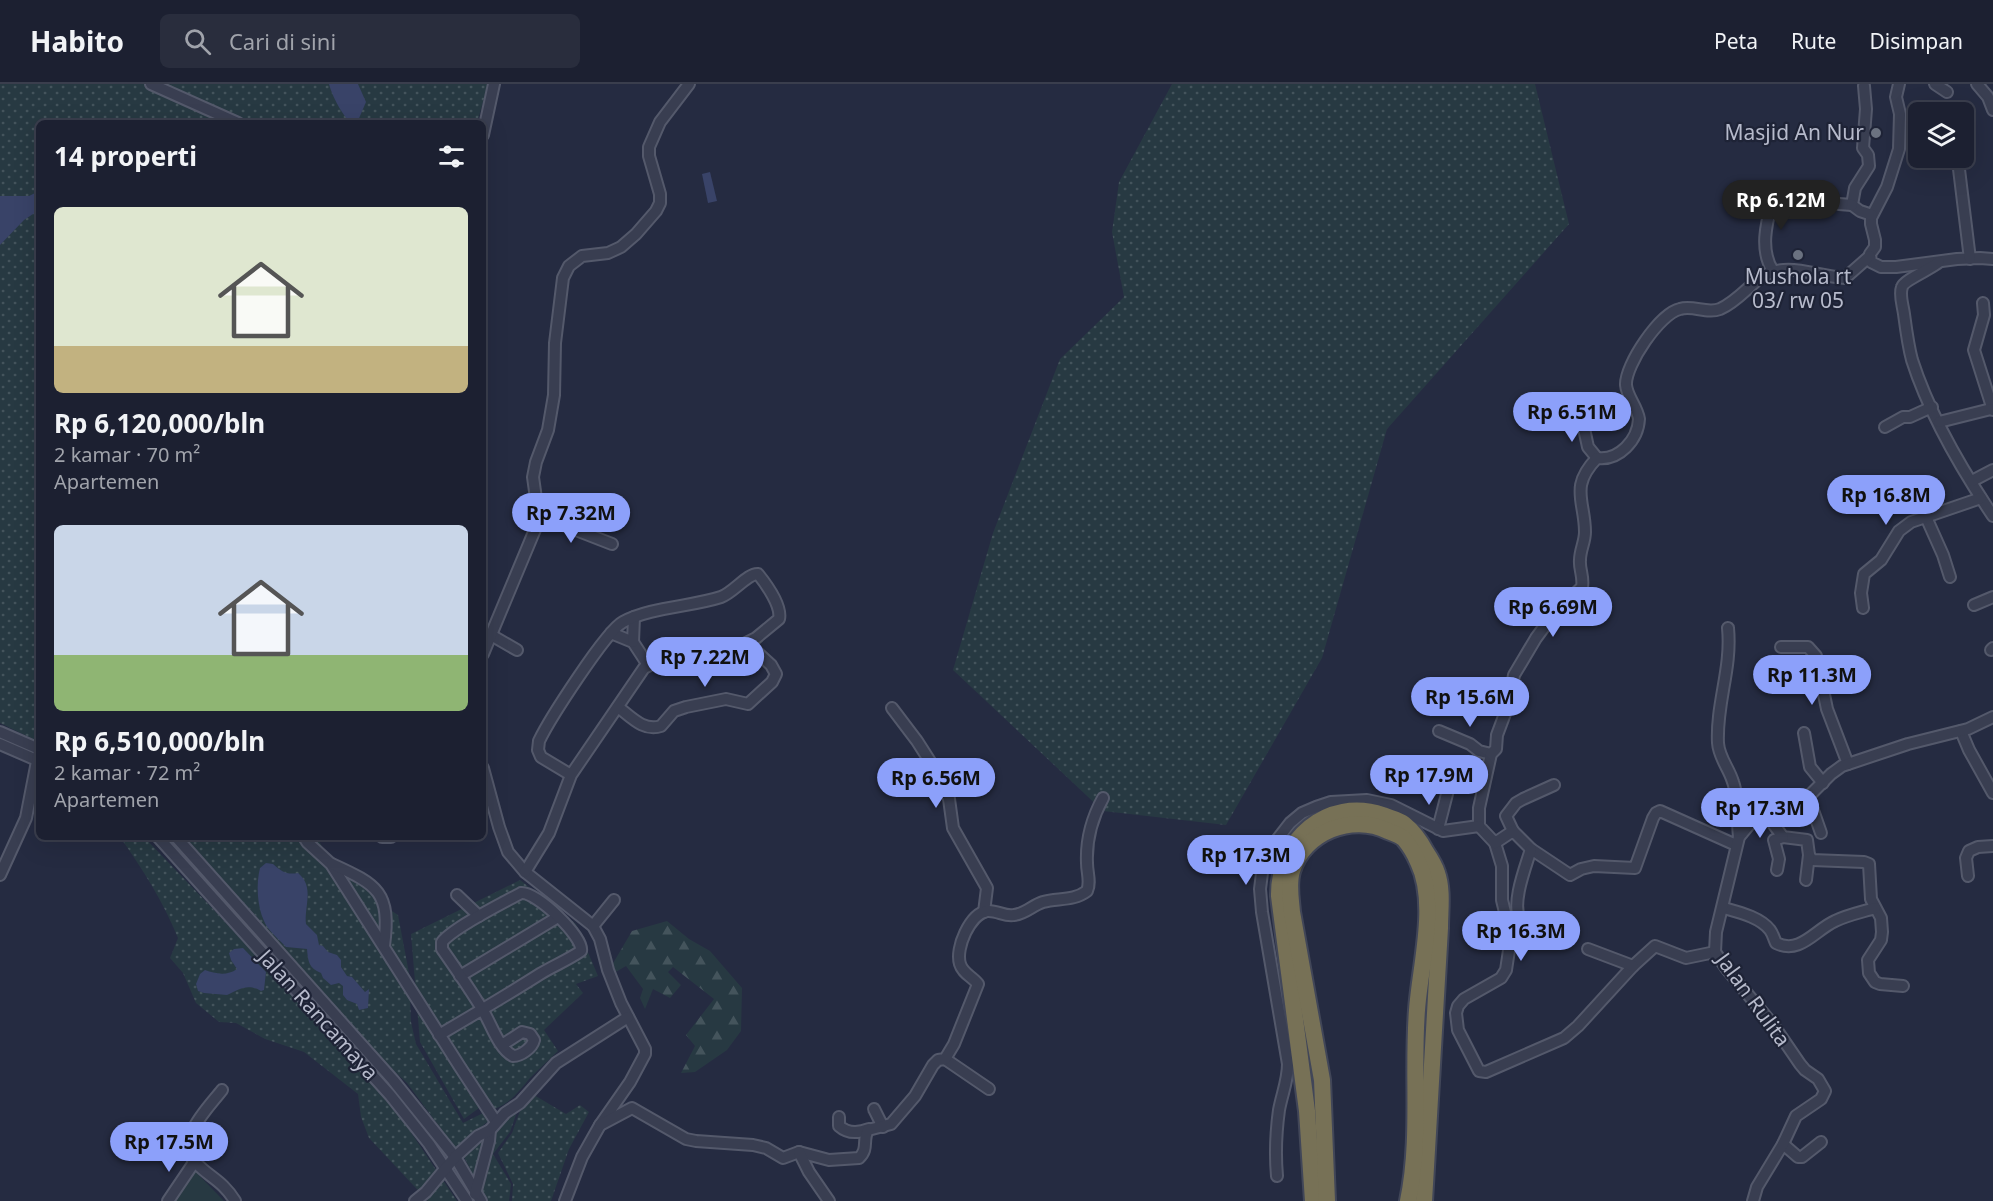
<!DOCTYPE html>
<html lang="id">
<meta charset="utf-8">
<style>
body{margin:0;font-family:"Noto Sans",sans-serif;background:#292d3d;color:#f1f3f6;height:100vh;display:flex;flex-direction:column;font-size:22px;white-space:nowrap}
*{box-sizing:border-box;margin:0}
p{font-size:20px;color:#a0a3ab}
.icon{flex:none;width:33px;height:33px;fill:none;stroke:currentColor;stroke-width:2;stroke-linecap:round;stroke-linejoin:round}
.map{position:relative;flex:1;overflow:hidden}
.drawer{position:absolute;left:36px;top:36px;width:450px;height:720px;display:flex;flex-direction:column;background:#1c2031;border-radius:9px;box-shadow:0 6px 24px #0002,0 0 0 2px #3a3e4d}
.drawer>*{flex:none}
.controls{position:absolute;left:1908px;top:18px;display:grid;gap:12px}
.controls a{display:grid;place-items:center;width:66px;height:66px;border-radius:9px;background:#1c2031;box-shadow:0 6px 24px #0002,0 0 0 2px #3a3e4d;font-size:30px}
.price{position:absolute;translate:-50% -51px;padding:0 14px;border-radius:21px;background:#8ca0fa;color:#111;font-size:20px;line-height:39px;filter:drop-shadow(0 2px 3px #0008)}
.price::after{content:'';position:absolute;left:50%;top:36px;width:18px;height:14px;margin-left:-9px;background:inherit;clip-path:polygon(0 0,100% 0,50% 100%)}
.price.selected{background:#222;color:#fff}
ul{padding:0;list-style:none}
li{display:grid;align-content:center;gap:12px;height:318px;padding:0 18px}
li span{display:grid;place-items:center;height:186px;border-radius:9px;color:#555}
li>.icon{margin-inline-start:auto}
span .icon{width:108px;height:108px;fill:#fffc;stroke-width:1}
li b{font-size:26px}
h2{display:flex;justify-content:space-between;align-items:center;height:72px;padding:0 18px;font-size:26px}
header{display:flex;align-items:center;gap:36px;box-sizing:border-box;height:84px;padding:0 30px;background:#1c2031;border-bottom:2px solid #3a3e4d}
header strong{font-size:28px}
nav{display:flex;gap:33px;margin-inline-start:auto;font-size:21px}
.search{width:420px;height:54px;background:#292d3d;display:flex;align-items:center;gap:15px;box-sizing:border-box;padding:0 21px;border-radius:9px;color:#a0a3ab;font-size:22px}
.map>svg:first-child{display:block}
.grass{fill:url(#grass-dots)}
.forest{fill:url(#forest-firs)}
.green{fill:#273942}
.water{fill:#394368}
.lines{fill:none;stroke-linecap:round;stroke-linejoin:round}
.minor-casing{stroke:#54596b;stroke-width:14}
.highway-casing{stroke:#414658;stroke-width:20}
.minor{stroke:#393e51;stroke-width:10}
.highway{stroke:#777156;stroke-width:16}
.worship-dot{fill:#6b7280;stroke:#1e2336;stroke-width:2}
.labels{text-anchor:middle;stroke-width:4.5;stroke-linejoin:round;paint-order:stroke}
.poi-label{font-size:21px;fill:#b6bacb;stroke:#1e2336;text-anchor:end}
.street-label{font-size:21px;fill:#b6bacb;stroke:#1e2336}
</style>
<header>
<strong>Habito</strong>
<div class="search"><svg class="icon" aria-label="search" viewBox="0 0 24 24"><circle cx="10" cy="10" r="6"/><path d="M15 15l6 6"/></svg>Cari di sini</div>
<nav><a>Peta</a><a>Rute</a><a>Disimpan</a></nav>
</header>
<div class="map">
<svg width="1993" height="1117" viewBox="0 0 1993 1117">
<defs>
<pattern id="grass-dots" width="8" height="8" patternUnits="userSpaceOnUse" patternTransform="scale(1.5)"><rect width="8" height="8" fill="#273942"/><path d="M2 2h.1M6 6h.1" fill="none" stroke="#44545c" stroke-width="1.8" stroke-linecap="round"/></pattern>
<pattern id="forest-firs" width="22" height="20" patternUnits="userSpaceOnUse" patternTransform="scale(1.5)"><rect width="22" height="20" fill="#273942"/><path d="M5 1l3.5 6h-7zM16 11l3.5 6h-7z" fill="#44545c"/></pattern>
</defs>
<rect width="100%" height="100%" fill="#252b41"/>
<g class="grass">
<path d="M0,0H488L477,39H39V658L0,639Z"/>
<path d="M1172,0H1535L1569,140L1387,345L1322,574L1226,741L1103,727L953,586L993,449L1060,275L1124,213L1112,148L1119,98Z"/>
<path d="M120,753H144L214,826L365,990L404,1038L457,1117H428L369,1054L361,1033L358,1010L304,968L265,955L236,939L219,938L196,919L183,889L170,874L178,854C163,817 143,786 120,753Z"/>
<path d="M184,753H317L337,791L380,802L383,821L398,831L409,889L411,938L416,960L463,1039L489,1026L491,1035L455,1064L407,999L328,925L257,833Z"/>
<path d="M520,796L576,840L598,892L576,900L583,909L544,946L558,967C549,976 539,985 530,994C520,1006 510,1020 494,1025L486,1019L464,1035L420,958L411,850Z"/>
<path d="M534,1011L566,1030L580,1021L589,1028L569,1065L551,1117H512L513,1100L498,1069L512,1049L521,1024Z"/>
<path d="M519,1022L510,1048L493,1070L511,1100L509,1117H488L480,1104L472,1097L471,1087L463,1071Z"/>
</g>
<path class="forest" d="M667,837L689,855L710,867L742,904L741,947L727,966L695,988L681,989L695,962L686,951L714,915L673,883L668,888L681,901L670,914L653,905L645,925L640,914L643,905L626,882L614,889L612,881L632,847Z"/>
<path class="green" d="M191,1083L224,1117H171Z"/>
<g class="water">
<path d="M329,0H358L366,18L357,39H351C342,31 332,12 329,0Z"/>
<path d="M710,88L717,117L708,119L702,90Z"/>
<path d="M39,107V126L24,136L0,161V112H29Z"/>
<path d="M266,779L273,780C282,788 287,791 298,789C315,803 304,822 306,840L317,851L319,861L323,862L328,868L337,871L341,876V883L347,892L352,893L365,908L369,905L368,924L359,926L357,920L347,916L343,911V902L339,899L331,901L323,894L321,889C309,884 308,878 307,865L286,863C279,855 268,847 264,837C257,822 256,799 260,784Z"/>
<path d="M243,864L266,888L264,906L261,907C248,899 239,905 227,911L204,909L198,907L196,900L200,890L205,886C216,890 227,892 237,885L231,876L229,869L234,865Z"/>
</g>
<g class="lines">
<defs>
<g id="minor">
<path d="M151,0L238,39"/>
<path d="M1899,0L1896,13L1900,30L1899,65L1887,103L1871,134V140L1875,156V163L1870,170L1871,178L1881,183H1896L1957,175L1980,174L1993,175"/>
<path d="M1935,0L1947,8"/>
<path d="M1977,0L1988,13L1993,26"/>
<path d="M1864,2L1866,25L1863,64L1868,71L1869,82L1855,104L1852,121L1860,127L1872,131"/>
<path d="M483,51L494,0"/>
<path d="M1958,77L1970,175"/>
<path d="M1744,105L1796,115L1813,114L1839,120L1852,121"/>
<path d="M1939,178C1931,185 1904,196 1902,203C1899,211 1903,222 1904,230C1906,245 1908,261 1912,276C1929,329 1962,386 1993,432"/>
<path d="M1773,187C1758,164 1768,134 1774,110"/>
<path d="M1983,219L1984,231L1974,266L1993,326"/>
<path d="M1580,326L1588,363L1597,374"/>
<path d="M1939,338L1991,325"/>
<path d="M1885,343L1903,333H1910L1932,323"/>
<path d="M1972,397L1993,386"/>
<path d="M540,432L612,460"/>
<path d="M1926,433L1943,471L1950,493"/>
<path d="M1576,510L1594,517"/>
<path d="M1974,521L1993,513"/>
<path d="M1863,524L1861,509L1864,490L1881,476L1899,447L1911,438L1981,414"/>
<path d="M1728,544C1732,585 1716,619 1718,659C1719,674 1729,684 1733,698C1739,714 1737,735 1739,753"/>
<path d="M611,549L633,558L648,581"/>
<path d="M491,551L517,566"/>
<path d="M633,558L634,533"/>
<path d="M1781,563H1808L1816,572L1827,625L1848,680"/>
<path d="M1991,566L1993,564"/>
<path d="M483,570L539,436L533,393L536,378L548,346L554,311L555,259L563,194L569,182L582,172L608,169L621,163L636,150L656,127L660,119V110L649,72V63L660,38L689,0"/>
<path d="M618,623C631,633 644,648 661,642L674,627L686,623L726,615L748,620L772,598L776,590L771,581L747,559"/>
<path d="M892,624L917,657L940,693L949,715L953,744L987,804L984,828"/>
<path d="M1439,647L1470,660L1479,667L1491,670"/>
<path d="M1961,647L1969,666L1993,709"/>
<path d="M0,648L39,665"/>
<path d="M1804,649L1810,683L1823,699"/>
<path d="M0,660L39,677"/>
<path d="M483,684L499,743L508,768L525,788L593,842L600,855L608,886L621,919L645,965V970L630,998L600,1041L582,1073L565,1117"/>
<path d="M1433,694L1448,706L1438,745"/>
<path d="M1808,712L1821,749"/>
<path d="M1754,735L1771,737L1783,753L1807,756L1809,771L1812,776L1864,778L1869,780L1871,815L1881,834L1882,848L1881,856L1868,876L1869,889L1875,898L1880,900L1903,902"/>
<path d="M1513,747L1506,732L1516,719L1523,715L1554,701"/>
<path d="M158,753L390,1011L429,1060L467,1117"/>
<path d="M176,753L393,996L455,1073L481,1117"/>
<path d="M304,753L307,758L331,780L460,983L496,1038"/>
<path d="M382,753H391"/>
<path d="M1495,759L1502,782V816L1511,853L1506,886L1501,894L1464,915L1458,922L1456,929L1458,946L1479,987L1486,988L1564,954L1578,942L1633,882L1655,862L1686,874L1715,868"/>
<path d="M1736,761L1660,727L1656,729L1653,734L1635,784L1594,782L1581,785L1570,791L1531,765L1513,747L1495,759L1479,742V724L1491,670L1496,665L1497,651L1509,619L1514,591L1536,554L1553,531L1582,503C1584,493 1579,485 1580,476C1580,466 1585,458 1585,448C1585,417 1569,403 1597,374C1619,377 1638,356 1639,335C1637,322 1627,313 1626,301C1625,281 1660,229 1680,225C1693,221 1707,230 1720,225C1736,218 1747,204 1760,194C1786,176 1817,193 1845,194L1870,172"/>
<path d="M332,780C378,801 391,808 384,862"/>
<path d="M1777,786L1779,775L1774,756L1783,753"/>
<path d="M525,788L549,749L571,691L644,584L652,580L682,571L744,560L756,554L779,535C782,522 766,500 758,490C748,489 733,509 721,513C690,523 651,523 623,538C606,547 549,636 539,657L538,666L541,673L571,691"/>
<path d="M0,791L26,734L39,667"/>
<path d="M1968,792L1966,774L1969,767L1978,763L1993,762"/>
<path d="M1806,796L1809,771"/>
<path d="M457,811L479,832"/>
<path d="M1724,824C1738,828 1760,833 1770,846C1773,850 1774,855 1776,859C1800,871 1815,846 1835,837C1847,831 1862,828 1875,824"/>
<path d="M1528,838L1520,835C1511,819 1526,782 1531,765"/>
<path d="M593,842L614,816"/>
<path d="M1588,865L1633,882"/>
<path d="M460,892L558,833"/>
<path d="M439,951C473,931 507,911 540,890C553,882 568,876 581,867C584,853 536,807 521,809C503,819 454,843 442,858V865C456,885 470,905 482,925C491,939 498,964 513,972C521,972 532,964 534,956L530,950L522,948L502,961"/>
<path d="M945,975L989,1005"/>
<path d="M222,1006C209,1023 175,1055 195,1078C210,1094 222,1096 235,1117"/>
<path d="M874,1025L883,1043"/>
<path d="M839,1033V1042C848,1050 859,1049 869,1045"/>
<path d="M600,1041L632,1024L686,1055L696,1057L753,1061L766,1064L783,1074L799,1068L829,1076L859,1074C869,1065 862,1056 868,1046L891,1040L915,1012L933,981L938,976L945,975L954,960L978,900C972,892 963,890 960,880C955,864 970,830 987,827C997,826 1005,833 1014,831C1025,830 1033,821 1043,818C1058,814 1074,817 1087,807C1091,798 1087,789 1087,779C1086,757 1092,734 1103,714"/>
<path d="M1783,1060L1798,1073H1802L1821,1058"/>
<path d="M799,1068L809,1088L829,1117"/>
<path d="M1277,1092C1275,1070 1276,1048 1279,1026C1282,1010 1288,996 1288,980L1262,828L1260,805L1263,781L1276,757L1290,739L1302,729L1316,723L1331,718L1367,716L1391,721L1443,747L1479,742"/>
<path d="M475,1110L489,1057L490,1046"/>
<path d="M168,1117L195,1077"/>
<path d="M415,1117L426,1108L455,1073L478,1052L490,1046L505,1029L520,1019L556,979L628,933"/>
<path d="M1753,1117L1757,1103L1783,1060L1796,1032L1821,1015L1825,1007L1818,995L1805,986L1800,980L1774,942L1726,884L1715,868L1716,848L1739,753L1754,735L1762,721L1769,718L1810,711L1831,690L1842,682L1908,660L1968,645L1993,633"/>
</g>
<g id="highway">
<path d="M1313,1117L1307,1027L1279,812C1278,756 1327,712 1383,731C1389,734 1398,735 1404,740C1414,748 1420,757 1426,768C1430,774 1435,782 1437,789C1443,806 1440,826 1440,844L1424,1117"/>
<path d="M1327,1117L1322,996L1292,828C1291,815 1288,800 1292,787C1304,748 1352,729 1388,747C1393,749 1400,751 1404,755C1409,761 1415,771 1418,778C1438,819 1420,882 1417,926C1412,990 1421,1055 1408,1117"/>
</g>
</defs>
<use href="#minor" class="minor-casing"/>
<use href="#highway" class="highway-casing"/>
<use href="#minor" class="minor"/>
<use href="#highway" class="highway"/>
</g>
<g class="worship-dot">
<circle cx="1876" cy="49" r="6"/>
<circle cx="1798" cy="171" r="6"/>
</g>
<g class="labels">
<g class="poi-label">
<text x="1864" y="56">Masjid An Nur</text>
<text x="1798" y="200" text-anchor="middle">Mushola rt<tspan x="1798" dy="24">03/ rw 05</tspan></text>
</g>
<g class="street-label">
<text transform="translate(1753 916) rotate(54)" y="7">Jalan Rulita</text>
<text transform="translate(318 931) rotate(48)" y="7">Jalan Rancamaya</text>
</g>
</g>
</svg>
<div class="controls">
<a><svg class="icon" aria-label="layers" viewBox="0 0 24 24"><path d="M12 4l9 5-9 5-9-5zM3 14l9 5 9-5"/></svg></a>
</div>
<b class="price selected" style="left:1781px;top:147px">Rp 6.12M</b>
<b class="price" style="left:1572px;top:359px">Rp 6.51M</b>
<b class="price" style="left:1886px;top:442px">Rp 16.8M</b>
<b class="price" style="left:571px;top:460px">Rp 7.32M</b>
<b class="price" style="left:1553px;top:554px">Rp 6.69M</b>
<b class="price" style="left:705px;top:604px">Rp 7.22M</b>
<b class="price" style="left:1812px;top:622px">Rp 11.3M</b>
<b class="price" style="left:1470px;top:644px">Rp 15.6M</b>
<b class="price" style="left:1429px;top:722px">Rp 17.9M</b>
<b class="price" style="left:936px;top:725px">Rp 6.56M</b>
<b class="price" style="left:1760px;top:755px">Rp 17.3M</b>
<b class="price" style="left:1246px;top:802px">Rp 17.3M</b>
<b class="price" style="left:1521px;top:878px">Rp 16.3M</b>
<b class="price" style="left:169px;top:1089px">Rp 17.5M</b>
<section class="drawer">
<h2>14 properti<svg class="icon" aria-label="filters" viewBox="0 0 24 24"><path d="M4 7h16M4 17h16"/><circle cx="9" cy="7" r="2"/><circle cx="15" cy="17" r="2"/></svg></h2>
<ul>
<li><span style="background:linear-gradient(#dfe7d0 75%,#c2b280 0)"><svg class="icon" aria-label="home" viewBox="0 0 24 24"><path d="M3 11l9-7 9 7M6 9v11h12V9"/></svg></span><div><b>Rp 6,120,000/bln</b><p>2 kamar · 70 m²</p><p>Apartemen</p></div></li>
<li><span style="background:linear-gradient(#c9d6e8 70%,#8fb573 0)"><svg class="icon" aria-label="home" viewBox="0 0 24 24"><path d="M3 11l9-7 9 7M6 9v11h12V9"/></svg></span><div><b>Rp 6,510,000/bln</b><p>2 kamar · 72 m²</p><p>Apartemen</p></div></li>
</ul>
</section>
</div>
